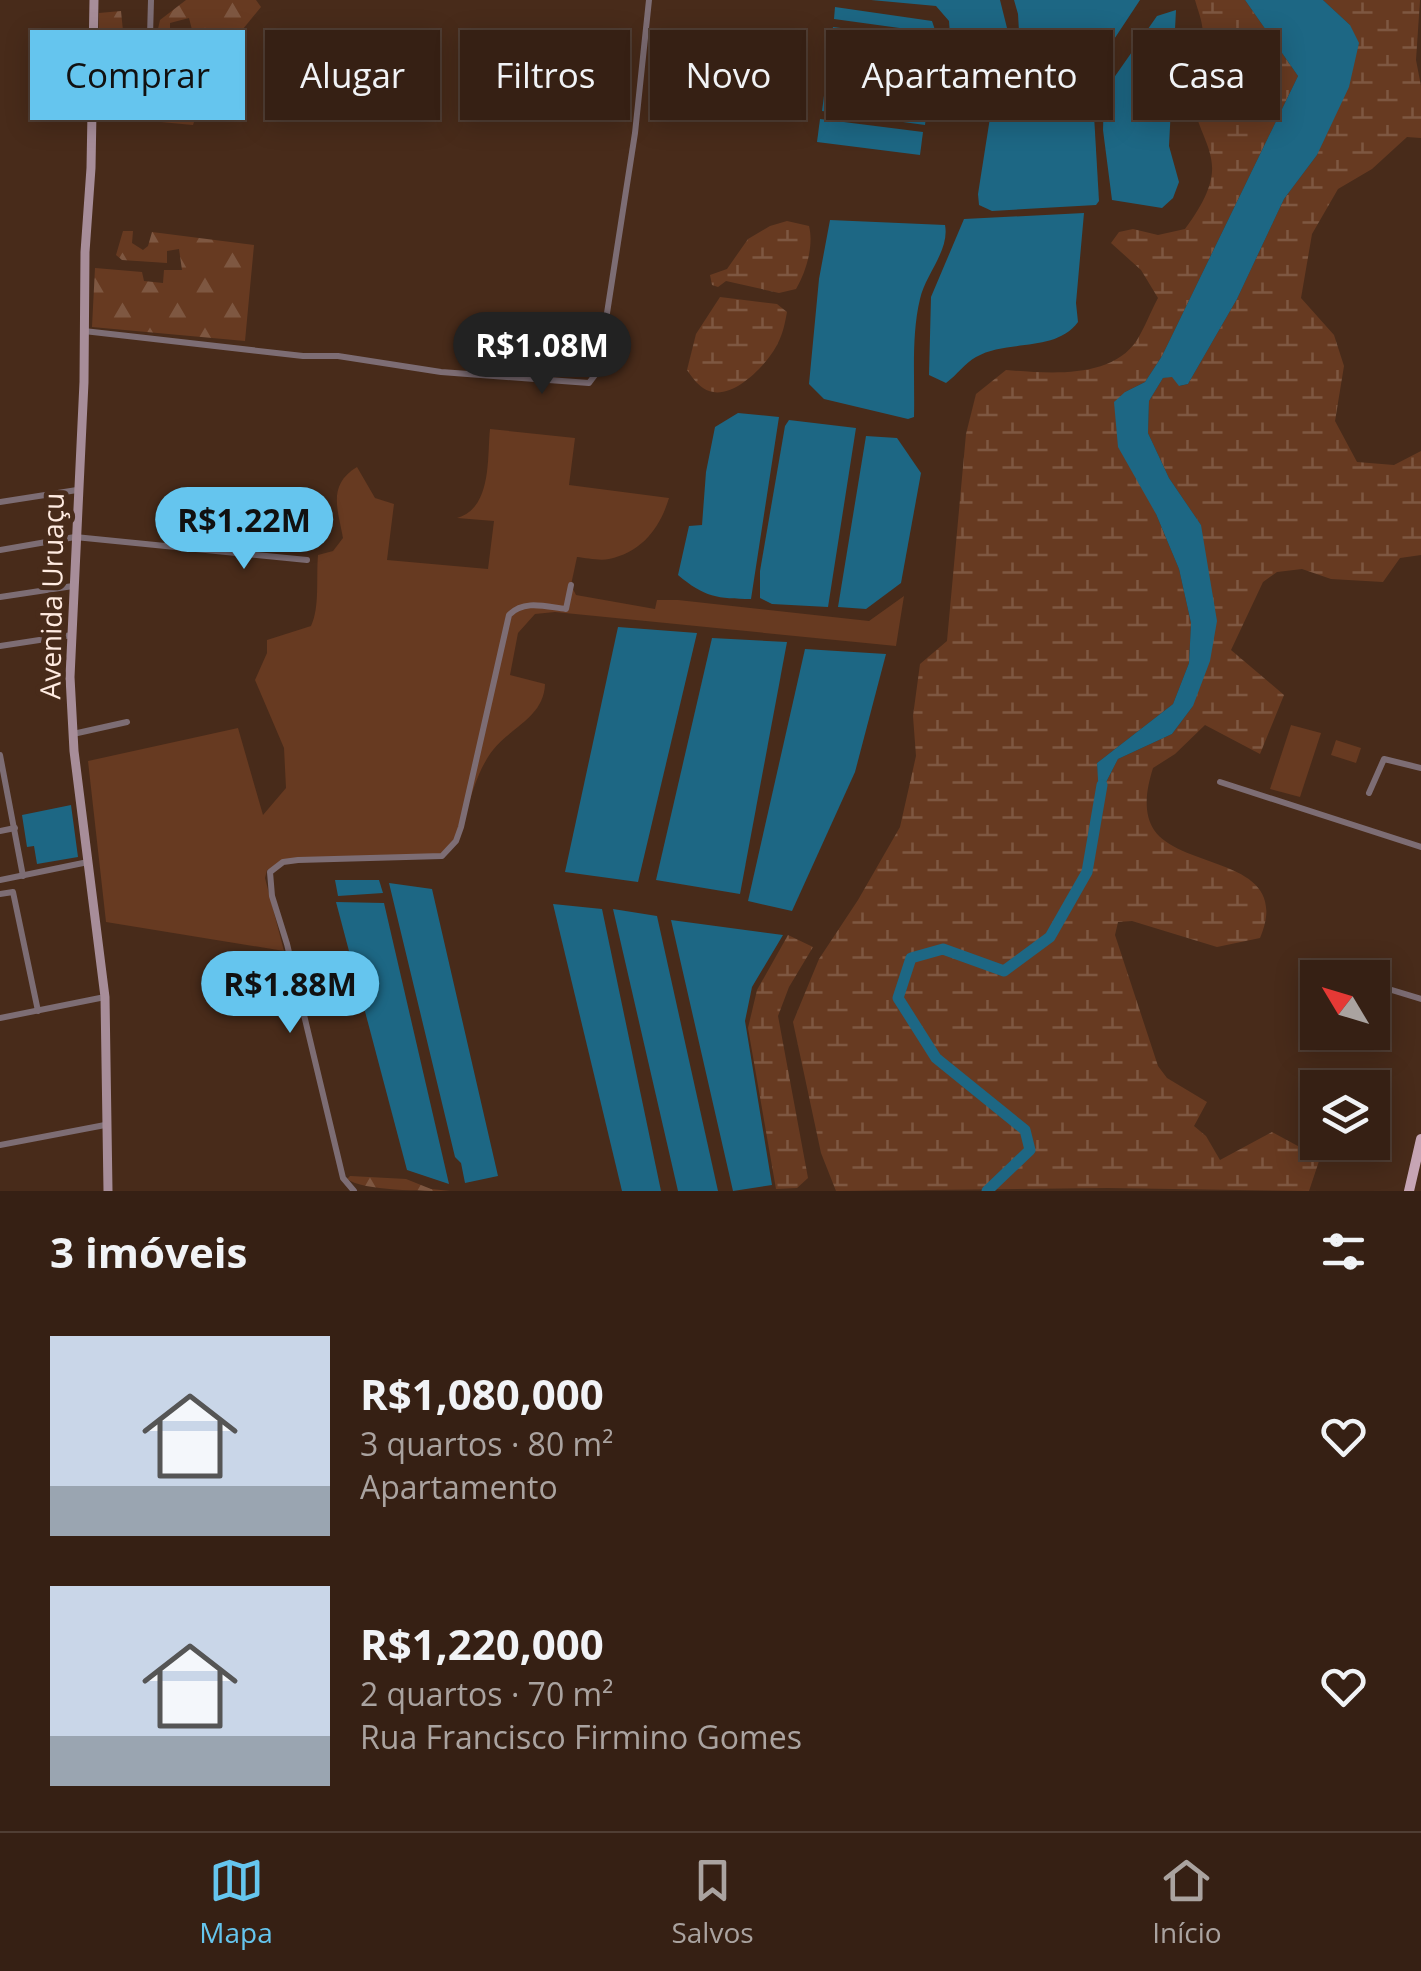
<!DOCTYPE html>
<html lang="pt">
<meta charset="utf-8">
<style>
body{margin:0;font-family:"Open Sans",sans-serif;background:#3d281d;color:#f1f3f6;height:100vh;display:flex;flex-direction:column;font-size:38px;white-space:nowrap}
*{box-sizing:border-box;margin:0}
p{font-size:32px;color:#aaa3a0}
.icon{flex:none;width:55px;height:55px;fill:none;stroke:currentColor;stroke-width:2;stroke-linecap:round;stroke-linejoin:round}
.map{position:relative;height:1191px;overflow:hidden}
.drawer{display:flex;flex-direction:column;background:#362014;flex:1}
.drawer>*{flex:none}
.guide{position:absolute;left:30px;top:30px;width:1362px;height:90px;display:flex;gap:20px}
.needle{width:65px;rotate:308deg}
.tools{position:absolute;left:1300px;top:960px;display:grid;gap:20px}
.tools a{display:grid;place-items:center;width:90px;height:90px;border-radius:0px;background:#362014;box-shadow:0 5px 25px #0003,0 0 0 2px #503e34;font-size:50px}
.price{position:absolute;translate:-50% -85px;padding:0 22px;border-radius:35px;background:#65c5ee;color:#111;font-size:32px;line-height:65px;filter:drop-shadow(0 2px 5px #0008)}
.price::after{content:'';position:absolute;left:50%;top:60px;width:30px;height:22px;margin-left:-15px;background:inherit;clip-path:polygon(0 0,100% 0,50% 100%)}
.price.selected{background:#222;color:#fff}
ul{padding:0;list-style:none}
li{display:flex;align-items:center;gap:30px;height:250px;padding:0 50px}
li span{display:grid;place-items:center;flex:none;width:280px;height:200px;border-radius:0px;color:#555}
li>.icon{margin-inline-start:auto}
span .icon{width:120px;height:120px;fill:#fffc;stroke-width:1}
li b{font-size:42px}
h2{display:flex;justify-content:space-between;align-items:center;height:120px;padding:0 50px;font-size:42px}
.chip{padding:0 35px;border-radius:0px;background:#362014;box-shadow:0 5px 25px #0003,0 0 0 2px #503e34;font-size:35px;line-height:90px}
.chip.selected{background:#65c5ee;color:#111}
.dock{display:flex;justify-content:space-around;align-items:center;height:140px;border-top:2px solid #503e34;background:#362014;font-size:28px;color:#aaa3a0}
.dock a{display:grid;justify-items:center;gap:5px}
.dock .selected{color:#65c5ee}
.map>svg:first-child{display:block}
.grass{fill:#673a21}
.forest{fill:url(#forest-firs)}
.wetland{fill:url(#wetland-marsh)}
.water{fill:#1d6784}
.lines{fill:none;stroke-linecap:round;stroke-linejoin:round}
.river{stroke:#1d6784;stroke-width:11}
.street{stroke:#7d6d74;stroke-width:6}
.secondary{stroke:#a78d99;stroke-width:9}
.primary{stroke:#c7a5b5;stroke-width:10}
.labels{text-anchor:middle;stroke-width:10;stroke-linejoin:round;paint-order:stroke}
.street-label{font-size:28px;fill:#ffebe1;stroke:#482b1a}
</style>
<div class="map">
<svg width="1421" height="1191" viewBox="0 0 1421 1191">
<defs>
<pattern id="forest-firs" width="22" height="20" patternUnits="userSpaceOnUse" patternTransform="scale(2.5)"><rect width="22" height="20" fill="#673a21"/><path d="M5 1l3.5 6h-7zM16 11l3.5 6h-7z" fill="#7e5741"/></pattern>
<pattern id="wetland-marsh" width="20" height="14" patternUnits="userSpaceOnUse" patternTransform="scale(2.5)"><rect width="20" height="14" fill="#673a21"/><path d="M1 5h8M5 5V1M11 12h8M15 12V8" fill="none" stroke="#7e5741"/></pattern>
</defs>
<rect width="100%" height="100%" fill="#482b1a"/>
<g class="grass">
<path d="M490,429L575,438L569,485L669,498C660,528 642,552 609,559C600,561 586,558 577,557L571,585L576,595L655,609L657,600H678L869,621L904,596L896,646L555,612L535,614L518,633L510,675L545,684C544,717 511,727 493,750C468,782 469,828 442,856L298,860L267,870L265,878L284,951L106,922L88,761L238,728L263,815L286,788L284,748L255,680L267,653V640L311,626C320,607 316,578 318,555L333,551L343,538C338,510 327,485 357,467L375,498L394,504L387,560L488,569L494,521L457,518C492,508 487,459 490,429Z"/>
<path d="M1291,725L1321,733L1300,797L1270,789Z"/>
<path d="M1336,740L1361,748L1356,763L1331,755Z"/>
</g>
<g class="forest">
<path d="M186,0H256L261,7L238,35L197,49L189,18L170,23V39L156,38L160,20Z"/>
<path d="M121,11L123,31L134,30L138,46L125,49L131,89L148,78L150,58L190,51L192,71C208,73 215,74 221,89L218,97L200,103L193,125L97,116L99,13Z"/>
<path d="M123,231H133L132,243L143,250L148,246L152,232L254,245L245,341L92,327L95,268L142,272L144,281L163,283L164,270H182L179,249L167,251V263L122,260L116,255Z"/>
<path d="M350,1176L406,1179L431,1189L450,1191C424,1191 363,1191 347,1179Z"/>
</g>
<g class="wetland">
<path d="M1195,0H1245L1298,76L1162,356L1145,382L1125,392L1156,514L1179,569L1191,623L1189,663L1173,704L1097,763L1100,794L1118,759L1172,734L1193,706L1201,525L1169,478L1148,433L1149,401L1163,378L1172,376L1180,386L1188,384L1237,299L1284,199L1317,155L1350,25L1323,0H1420L1416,60L1421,86V138L1407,137L1372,169L1338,189L1312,234L1301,298L1334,335L1344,366L1335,421L1357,462L1394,465L1421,451V555L1400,558L1383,582L1331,579L1302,569L1277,572L1263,582L1231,650L1284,695L1260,754L1205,725L1175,754L1153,768C1147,787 1142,811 1154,830C1182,871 1294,857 1260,938L1217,947L1132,921L1118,922L1115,935L1158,1066L1167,1078L1207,1102L1194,1126L1206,1136L1220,1160L1272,1132L1320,1158L1309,1191L1108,1188L836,1191L821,1153L793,1022L819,959L858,900L900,827L916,756L913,716L920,664L947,641L966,434L976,394L1006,370C1047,373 1111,380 1137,340C1145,327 1151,311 1158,298L1141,270L1111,243L1119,232L1133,229L1158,235L1185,229C1242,152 1192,150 1189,75C1189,63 1199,50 1202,38C1205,27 1198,11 1195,0Z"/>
<path d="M787,221L809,226C814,246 806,272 796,289L779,293L726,281L718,287L712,285L710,275L727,269L748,239L770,226Z"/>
<path d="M720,297L777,304L787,312C785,323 783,333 778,343C768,364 729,406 703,388C697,384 691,376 687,370L696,334Z"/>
<path d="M788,935L813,947L789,987L778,1016L808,1178L797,1188L776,1189L748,1028L757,990Z"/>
</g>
<g class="water">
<path d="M871,0H1000L1008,32L1003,62L951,50L949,21L936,6Z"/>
<path d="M1014,0H1140L1097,65C1072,81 1048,72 1021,67L1018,14Z"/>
<path d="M1245,0H1323L1350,25L1359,43L1349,87L1317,155L1284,199L1237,299L1188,384L1179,386L1172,377L1163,378L1149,401L1148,433L1169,478L1201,525L1217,621L1210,661L1193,706L1172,734L1118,759L1099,796L1097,763L1173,704L1189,663L1191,623L1179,569L1156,514L1118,447L1114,402L1125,392L1145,382L1162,356L1298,76Z"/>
<path d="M835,7L932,21L936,33L834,19Z"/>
<path d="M1176,10L1169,146L1179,182L1173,198L1162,208L1112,200L1103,130L1104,92L1157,16Z"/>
<path d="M833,27L936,40L933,63L830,50Z"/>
<path d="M829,59L932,72L929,95L826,82Z"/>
<path d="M995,86L1084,94L1093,98L1099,201L1096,205L992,211L979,205L978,194Z"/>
<path d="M825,88L928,102L925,125L822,111Z"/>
<path d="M820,119L923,132L920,155L817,142Z"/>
<path d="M1084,213L1076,303L1078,322C1055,353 1007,339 976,357C965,363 957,375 946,383L929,375L931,297L964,219Z"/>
<path d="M830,220L945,225C950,250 925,275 920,299C911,336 915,379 914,417L908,419L824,399L809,384L819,279Z"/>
<path d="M738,413L779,417L751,599C718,599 704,597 678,575L689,526L702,525L706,472L715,427Z"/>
<path d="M789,420L856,428L828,607L772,604L760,598V571L785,426Z"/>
<path d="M866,436L897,438L921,473L901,583L866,609L838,607Z"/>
<path d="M618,627L697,633L638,882L565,872Z"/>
<path d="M712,638L787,642L740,894L656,880Z"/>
<path d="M805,649L886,654L855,772L792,911L748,901Z"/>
<path d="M71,805L78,857L37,864L34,846L27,847L22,815Z"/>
<path d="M379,880L383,893L338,896L335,880Z"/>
<path d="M389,883L432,889L498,1176L465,1183L461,1163L455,1157Z"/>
<path d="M336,902L384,903L449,1184L407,1170Z"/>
<path d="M553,904L602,909L661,1191H622Z"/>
<path d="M613,909L657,916L718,1191H678Z"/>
<path d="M671,920L783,935L752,987L745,1021L772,1185L733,1191Z"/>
</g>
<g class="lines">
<path class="river" d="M987,1191L1030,1150L1025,1130L936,1058L898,998L911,958L943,949L1004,971L1050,937L1087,872L1102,785"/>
<g class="street">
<path d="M150,36L151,0"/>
<path d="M84,331L303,356H338L441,372L589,383L598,371L635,133L649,0"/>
<path d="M0,502L77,490"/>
<path d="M0,550L75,537L307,560"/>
<path d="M0,597L73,586"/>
<path d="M0,646L72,635"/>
<path d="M73,734L127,722"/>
<path d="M0,755L23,876"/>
<path d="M1220,782L1421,847"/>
<path d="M1369,793L1384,759L1421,768"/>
<path d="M0,831L15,828"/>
<path d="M0,880L88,862"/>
<path d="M0,894L13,892L38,1011"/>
<path d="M1349,976L1353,978"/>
<path d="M1372,984L1421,999"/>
<path d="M0,1018L105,997"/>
<path d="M0,1145L105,1125"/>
<path d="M354,1191L343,1178L287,944L272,896L270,872L283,862L298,860L442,856L456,841L461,827L509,615C524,599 547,607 566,609L571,585"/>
</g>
<path class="secondary" d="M94,0L91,168L85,252L84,382L70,677L74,751L105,997L108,1191"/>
<path class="primary" d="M1409,1191L1421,1139"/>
</g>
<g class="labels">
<g class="street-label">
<text transform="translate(52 596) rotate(-89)" y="10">Avenida Uruaçu</text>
</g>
</g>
</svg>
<div class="tools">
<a><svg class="needle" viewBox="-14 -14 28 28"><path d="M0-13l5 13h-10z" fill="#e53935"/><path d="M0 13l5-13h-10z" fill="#aaa3a0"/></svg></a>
<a><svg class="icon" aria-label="layers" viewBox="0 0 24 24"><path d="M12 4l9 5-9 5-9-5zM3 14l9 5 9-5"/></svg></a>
</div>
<b class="price selected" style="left:542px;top:397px">R$1.08M</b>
<b class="price" style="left:244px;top:572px">R$1.22M</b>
<b class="price" style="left:290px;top:1036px">R$1.88M</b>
<div class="guide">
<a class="chip selected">Comprar</a>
<a class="chip">Alugar</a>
<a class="chip">Filtros</a>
<a class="chip">Novo</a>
<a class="chip">Apartamento</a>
<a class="chip">Casa</a>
</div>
</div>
<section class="drawer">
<h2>3 imóveis<svg class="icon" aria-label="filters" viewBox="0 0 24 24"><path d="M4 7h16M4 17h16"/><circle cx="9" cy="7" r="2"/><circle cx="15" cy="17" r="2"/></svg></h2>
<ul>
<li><span style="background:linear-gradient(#c9d6e8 75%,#9aa5b1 0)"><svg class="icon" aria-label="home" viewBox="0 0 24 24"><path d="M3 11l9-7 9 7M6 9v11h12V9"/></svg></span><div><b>R$1,080,000</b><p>3 quartos · 80 m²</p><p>Apartamento</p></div><svg class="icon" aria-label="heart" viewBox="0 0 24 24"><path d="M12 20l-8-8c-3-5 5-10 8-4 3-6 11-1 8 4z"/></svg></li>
<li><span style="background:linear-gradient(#c9d6e8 75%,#9aa5b1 0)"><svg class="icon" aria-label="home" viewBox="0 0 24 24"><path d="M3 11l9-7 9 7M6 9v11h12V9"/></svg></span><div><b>R$1,220,000</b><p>2 quartos · 70 m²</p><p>Rua Francisco Firmino Gomes</p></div><svg class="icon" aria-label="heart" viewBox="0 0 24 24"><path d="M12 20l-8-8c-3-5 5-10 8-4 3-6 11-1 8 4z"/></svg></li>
</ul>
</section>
<nav class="dock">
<a class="selected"><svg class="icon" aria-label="map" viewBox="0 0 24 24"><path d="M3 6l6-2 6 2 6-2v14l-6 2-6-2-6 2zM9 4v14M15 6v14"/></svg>Mapa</a>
<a><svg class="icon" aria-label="saved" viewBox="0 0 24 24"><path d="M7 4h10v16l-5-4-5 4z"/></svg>Salvos</a>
<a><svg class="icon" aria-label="home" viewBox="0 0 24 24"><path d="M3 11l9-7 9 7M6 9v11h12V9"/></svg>Início</a>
</nav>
